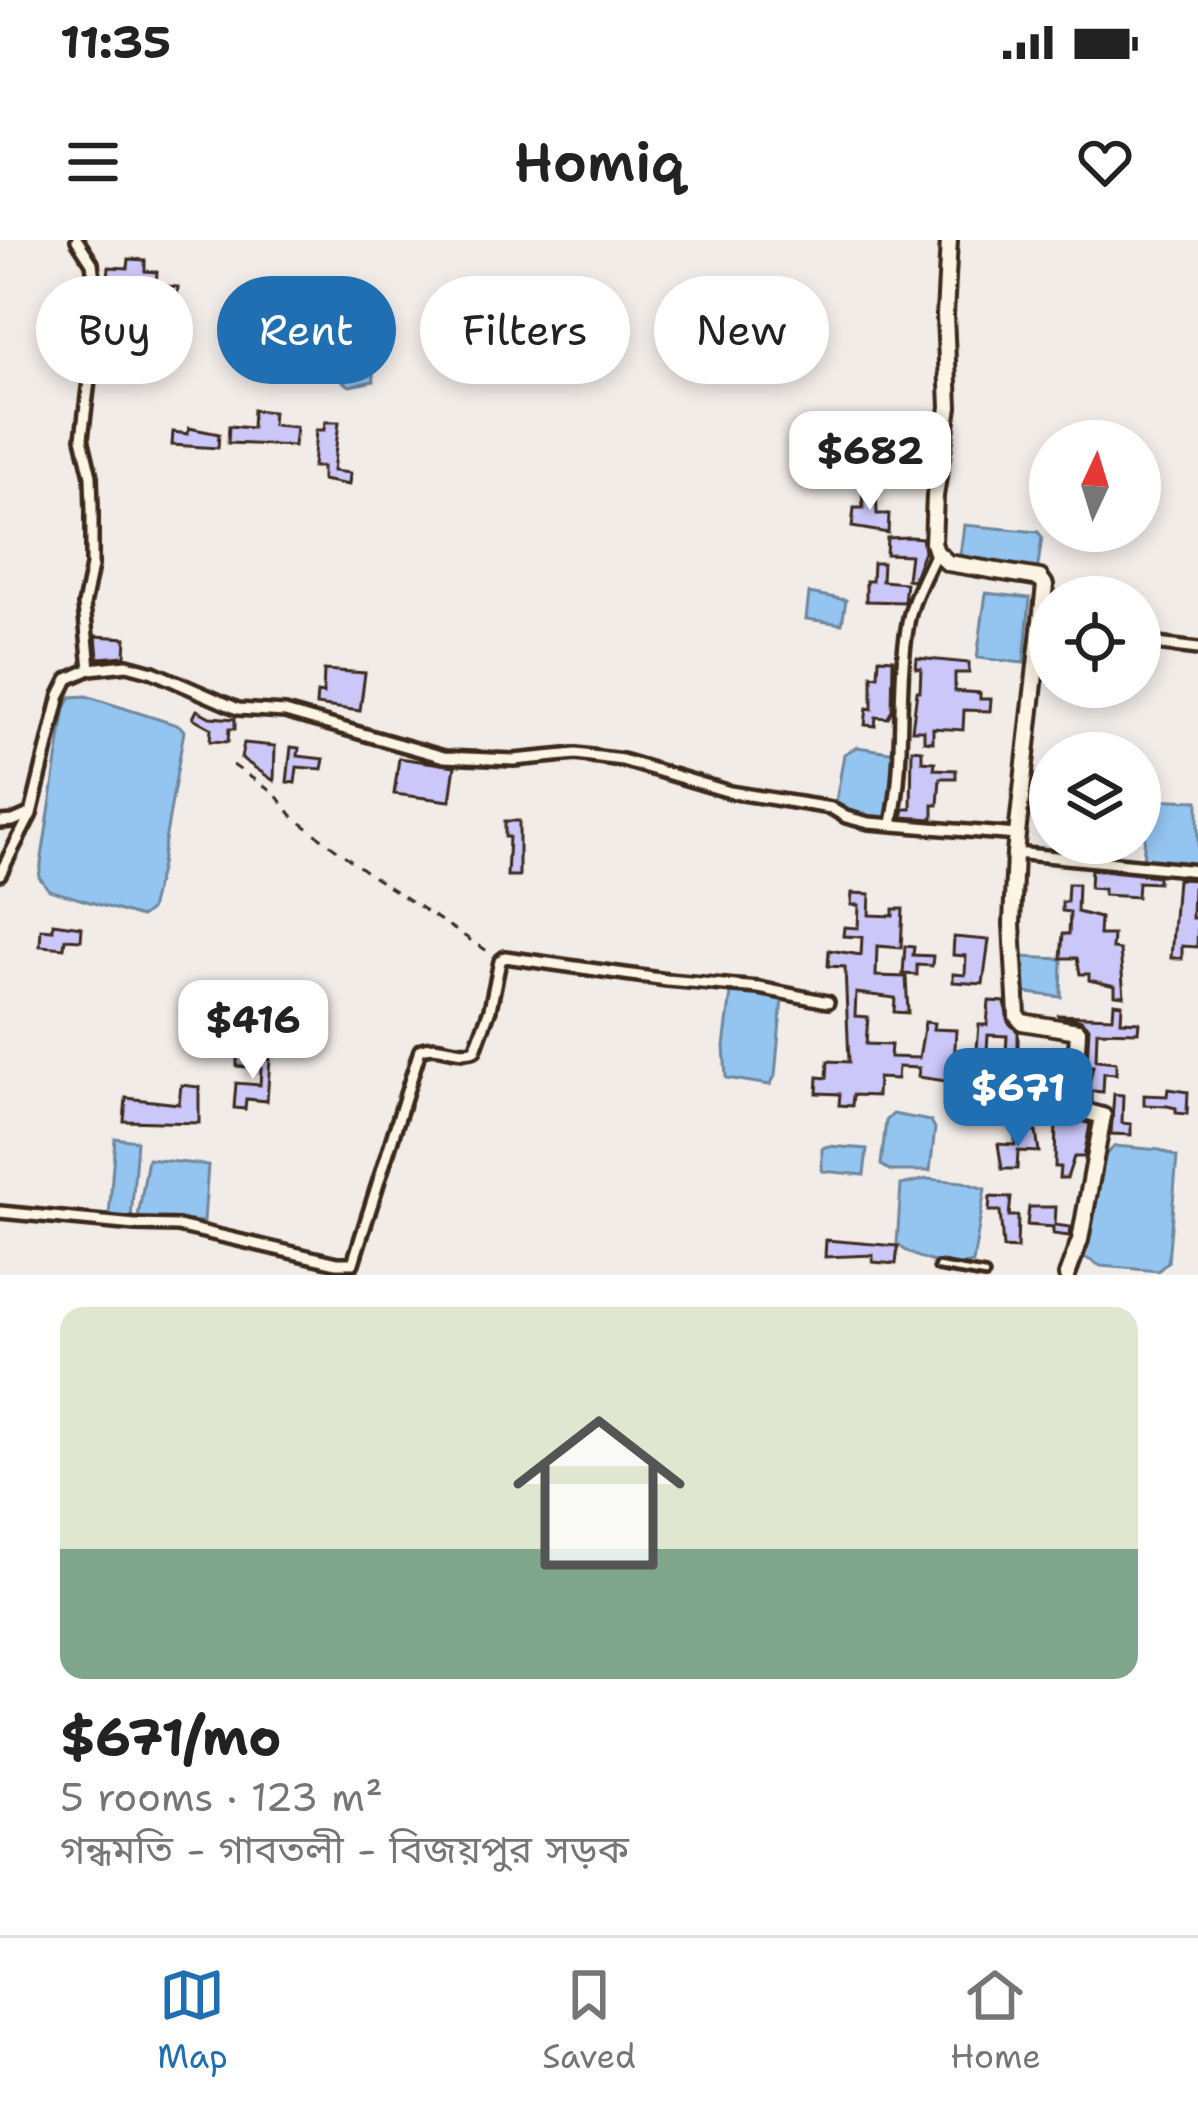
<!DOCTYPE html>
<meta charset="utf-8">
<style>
body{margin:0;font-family:"Shantell Sans","Noto Sans Bengali",sans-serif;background:#f2f2f2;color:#222;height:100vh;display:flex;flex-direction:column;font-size:45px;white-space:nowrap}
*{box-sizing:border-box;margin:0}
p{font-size:39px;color:#767676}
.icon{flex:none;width:66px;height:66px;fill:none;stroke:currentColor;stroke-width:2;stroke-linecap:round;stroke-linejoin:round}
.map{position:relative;height:1035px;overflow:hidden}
.sheet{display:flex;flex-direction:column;background:#fff;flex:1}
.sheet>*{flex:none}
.top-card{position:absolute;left:36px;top:36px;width:1128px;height:108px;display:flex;gap:24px}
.needle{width:78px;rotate:4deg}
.controls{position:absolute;left:1029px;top:180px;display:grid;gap:24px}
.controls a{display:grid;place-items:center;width:132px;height:132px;border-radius:50%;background:#fff;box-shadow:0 6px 18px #0003;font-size:60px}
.price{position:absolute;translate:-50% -102px;padding:0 27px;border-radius:24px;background:#fff;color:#222;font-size:39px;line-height:78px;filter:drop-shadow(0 3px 6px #0008)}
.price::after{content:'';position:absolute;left:50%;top:72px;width:36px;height:27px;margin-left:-18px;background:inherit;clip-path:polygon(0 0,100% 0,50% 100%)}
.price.selected{background:#1f6fb2;color:#fff}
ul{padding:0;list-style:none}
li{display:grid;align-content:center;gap:24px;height:636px;padding:0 60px}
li+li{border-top:3px solid #e0e0e0}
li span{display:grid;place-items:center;height:372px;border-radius:24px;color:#555}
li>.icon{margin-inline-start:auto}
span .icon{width:216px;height:216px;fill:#fffc;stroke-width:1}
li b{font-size:51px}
.chip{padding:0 42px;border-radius:54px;background:#fff;box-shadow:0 6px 18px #0003;font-size:42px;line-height:108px}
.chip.selected{background:#1f6fb2;color:#fff}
.status{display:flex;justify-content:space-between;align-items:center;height:84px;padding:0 60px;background:#fff;direction:ltr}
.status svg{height:33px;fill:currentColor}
header{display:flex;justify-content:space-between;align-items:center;height:156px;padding:0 60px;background:#fff;font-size:54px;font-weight:600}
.tabs{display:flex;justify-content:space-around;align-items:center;height:168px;border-top:3px solid #e0e0e0;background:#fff;font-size:33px;color:#767676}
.tabs a{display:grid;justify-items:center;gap:6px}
.tabs .selected{color:#1f6fb2}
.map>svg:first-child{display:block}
.water{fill:#94c5f0;stroke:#70879c;stroke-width:3}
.building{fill:#cbc7f9;stroke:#3b2a1e;stroke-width:3}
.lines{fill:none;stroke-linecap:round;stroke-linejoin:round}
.lane-casing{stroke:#3b2a1e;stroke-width:14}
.street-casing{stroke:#3b2a1e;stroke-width:18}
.secondary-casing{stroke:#3b2a1e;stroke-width:22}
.path{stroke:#3b2a1e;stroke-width:3;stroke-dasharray:9 9;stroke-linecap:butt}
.lane{stroke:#fcf5e5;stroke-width:4.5}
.street{stroke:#fcf5e5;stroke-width:9}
.secondary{stroke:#fcf5e5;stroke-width:14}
</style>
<div class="status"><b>11:35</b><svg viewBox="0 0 49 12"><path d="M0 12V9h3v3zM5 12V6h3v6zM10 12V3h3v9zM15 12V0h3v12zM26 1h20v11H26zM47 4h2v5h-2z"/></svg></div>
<header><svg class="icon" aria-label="menu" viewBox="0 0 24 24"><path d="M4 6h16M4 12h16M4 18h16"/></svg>Homiq<svg class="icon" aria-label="heart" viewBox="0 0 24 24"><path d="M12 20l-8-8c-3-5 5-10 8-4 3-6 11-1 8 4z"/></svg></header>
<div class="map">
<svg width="1198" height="1035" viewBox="0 0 1198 1035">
<rect width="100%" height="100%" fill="#f2ece9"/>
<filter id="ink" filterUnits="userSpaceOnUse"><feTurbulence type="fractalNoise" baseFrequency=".00833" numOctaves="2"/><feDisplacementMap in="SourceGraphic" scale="24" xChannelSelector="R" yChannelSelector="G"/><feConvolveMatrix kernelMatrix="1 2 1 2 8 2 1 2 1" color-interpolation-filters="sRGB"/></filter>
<g filter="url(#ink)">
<g class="water">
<path d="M347,110L361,111L371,118L374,141L350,146L343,142V116Z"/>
<path d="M964,285L1038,292L1042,297L1037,333L959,323Z"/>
<path d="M809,353L846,360L842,384L806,379Z"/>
<path d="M986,353L1030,358L1024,423L977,418Z"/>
<path d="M86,456L180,486L184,491L160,630L150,670L141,677L49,650L39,637L65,468L71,457Z"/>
<path d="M857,507L896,513L901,520L890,581C875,585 845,579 835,567L844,514Z"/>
<path d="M1147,559L1198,561V628L1143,623Z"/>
<path d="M1022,717L1062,719L1061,757L1018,752Z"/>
<path d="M731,753H761L782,759L775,836L770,845L726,838L724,806Z"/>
<path d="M893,874L931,881L935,888L930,931H891L881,925L886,881Z"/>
<path d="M115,898L137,901L131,980L109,977Z"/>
<path d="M828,906L867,909L864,935L822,931V908Z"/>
<path d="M1115,906L1160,910L1177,917L1168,1022L1158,1031L1101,1026L1082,1016L1101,919Z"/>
<path d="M148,919L208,925L204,982L138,977Z"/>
<path d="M927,939L963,942L985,949L973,1023C950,1029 915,1020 897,1004L901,945Z"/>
</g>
<g class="building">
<path d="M129,19L145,20V31L157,32L156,45L178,47L176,68L187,69L186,78L153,75V68L106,59L109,27L128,28Z"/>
<path d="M253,170L273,172L272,185L296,187L294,206L228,203L229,186L252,188Z"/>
<path d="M325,182H339L333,231L350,233L349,245L322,240V227H313L316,190H324Z"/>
<path d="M189,188L219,194L218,208L172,205L173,192L188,194Z"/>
<path d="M876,244L877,274H889L888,293L852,287L854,268H863L862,245Z"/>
<path d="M910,297L922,298L924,311L913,340L907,339L910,315L886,314L887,298Z"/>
<path d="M873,323H883L882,341L906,343L904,362L866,361V341H872Z"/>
<path d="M96,396L126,398L125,416L98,418Z"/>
<path d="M879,418L893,419L892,470L888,478L876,477L875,486L865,485L867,468L872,469V435L878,436Z"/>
<path d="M917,418L969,423V433H955V451L980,453V459H991L990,471L964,470L963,490L933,488V502L924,501V490H912L917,451H920L921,428H916Z"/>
<path d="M324,430L365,433L360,471L316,465L317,453L323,454Z"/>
<path d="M197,470L210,477L235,479V489H229L228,502L210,501L211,488L193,478Z"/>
<path d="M244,503L275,506L274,541L241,518Z"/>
<path d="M291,507L299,508L298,516L324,519L322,529L297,527L295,543L287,542Z"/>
<path d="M912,509L922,510V521L935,522L934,529L956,530V538H940L938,565H933V579L902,577L904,569H911Z"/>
<path d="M399,518L455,526L450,561L394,554Z"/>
<path d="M505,581H519V636H507L509,597H505Z"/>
<path d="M1091,629L1158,636V643L1138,642L1137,657L1104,655V649L1090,648Z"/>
<path d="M1177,639L1198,640V648H1193L1192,678H1198L1197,707L1182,706V718H1171Z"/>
<path d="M1068,644H1078L1077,672L1100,678L1099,695H1113L1112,709L1120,710L1124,756L1115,755V746L1089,740V734H1080L1077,718H1061L1063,694H1069L1070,672L1062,671V662H1067Z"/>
<path d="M852,653L870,654L869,675L893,676V669H903L901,708L877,706L876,736L906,737L908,773L894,772L895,758L856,753L855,776L868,777L866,804L891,805L890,817L919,818L925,782L934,783L933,789L956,790L953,842L918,837L919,828L898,827L897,839L878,838L877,856L853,855L852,866L839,865L840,854L817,853L818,837L827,838L828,821L849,822L845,727L828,726L829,710L861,715L862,697L843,696L844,687L858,688L859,665H851Z"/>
<path d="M53,683L82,687L81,700L65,699L64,708L40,706L41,689L53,690Z"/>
<path d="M954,697L989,700L983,744L953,742V734L965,735L966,716L953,715Z"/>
<path d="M905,706L914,707L913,715L933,716L932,726L917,725V735L903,734Z"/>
<path d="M989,761L1005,762L1008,782L1018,792V814L1006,813L1007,796L988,795L987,810L977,809L979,785H987Z"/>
<path d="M1114,763L1122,764L1121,781L1139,782L1138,792L1097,791L1096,820L1116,822V834L1104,833L1103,852L1092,851V861L1086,860L1093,826H1087L1089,787L1081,780L1057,775L1113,777Z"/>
<path d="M237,816L270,819L267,861L246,859L245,869L234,868L236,843L260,845L261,828L237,826Z"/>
<path d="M181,845L199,847V883L124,881L126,858L179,864Z"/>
<path d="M1168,849L1188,852L1187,874L1176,873V868L1167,866L1144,865V855L1167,856Z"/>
<path d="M1114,854L1123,855L1122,883L1131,884V895L1111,894Z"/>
<path d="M1052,861H1063L1069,876L1090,884L1084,917H1074L1067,938H1059L1060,927H1055L1056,874L1022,872V864L1052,865Z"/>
<path d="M1021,891L1036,892L1039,912L1018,911L1017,929H1002L998,904L1015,905V899H1021Z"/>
<path d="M990,957L1011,958L1009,976H1018L1017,1009L1003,1008L1000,971H989Z"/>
<path d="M1029,967H1056L1055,985L1070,987L1069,996L1053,994V987L1027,985Z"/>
<path d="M826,1000L898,1006L896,1024L873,1022V1015L825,1017Z"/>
</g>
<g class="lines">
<defs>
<path id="lane" d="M938,1027L985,1035"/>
<g id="street">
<path d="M1140,402L1198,409"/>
<path d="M90,429L127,425L153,432L238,469L285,472L444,517L514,520L576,514L622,520L730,552L831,568L846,577L869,583L1017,595"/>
<path d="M0,582L13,581L29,574"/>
<path d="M892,583C906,518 896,450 908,383C912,359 926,335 936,312"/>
<path d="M1015,613L1198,631"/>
<path d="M0,634L31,574L60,455L68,439L90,429L84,365L92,326V269L91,236L82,198L98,67L92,23L77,0"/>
<path d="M0,972L135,985L178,986L337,1023H353L420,810C438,801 456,817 475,810L490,769L500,721L505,717L667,740L759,748L828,762"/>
</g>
<path id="secondary" d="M949,0L945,75L949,167L935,256L933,303L936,312L948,323L1040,338L1045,345L1015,613L1012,684L1017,776L1022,782L1078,791L1074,864L1077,869L1103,876L1080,1000L1067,1035"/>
</defs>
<use href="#lane" class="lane-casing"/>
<use href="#street" class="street-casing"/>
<use href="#secondary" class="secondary-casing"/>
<path class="path" d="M233,525L275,554L293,577L372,636L492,714"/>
<use href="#lane" class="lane"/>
<use href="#street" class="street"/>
<use href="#secondary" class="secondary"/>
</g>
</g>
</svg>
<div class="controls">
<a><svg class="needle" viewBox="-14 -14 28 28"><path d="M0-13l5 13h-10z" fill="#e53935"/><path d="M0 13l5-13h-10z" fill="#767676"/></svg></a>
<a><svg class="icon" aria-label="locate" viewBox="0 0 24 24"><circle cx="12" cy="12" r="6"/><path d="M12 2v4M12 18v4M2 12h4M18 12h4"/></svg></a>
<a><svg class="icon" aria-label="layers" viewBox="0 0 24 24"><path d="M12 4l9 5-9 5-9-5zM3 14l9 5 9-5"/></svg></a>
</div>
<b class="price" style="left:870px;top:273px">$682</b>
<b class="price" style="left:253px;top:842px">$416</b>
<b class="price selected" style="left:1018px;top:910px">$671</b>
<div class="top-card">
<a class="chip">Buy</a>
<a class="chip selected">Rent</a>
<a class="chip">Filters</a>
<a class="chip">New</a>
</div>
</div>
<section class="sheet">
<ul>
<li><span style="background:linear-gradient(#dfe7d0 65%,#7fa58c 0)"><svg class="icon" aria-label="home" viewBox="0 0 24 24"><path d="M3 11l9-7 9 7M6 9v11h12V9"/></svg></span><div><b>$671/mo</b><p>5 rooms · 123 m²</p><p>গন্ধমতি - গাবতলী - বিজয়পুর সড়ক</p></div></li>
</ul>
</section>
<nav class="tabs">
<a class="selected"><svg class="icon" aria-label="map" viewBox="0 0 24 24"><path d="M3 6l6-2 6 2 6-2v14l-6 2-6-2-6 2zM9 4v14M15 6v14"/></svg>Map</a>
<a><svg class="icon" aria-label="saved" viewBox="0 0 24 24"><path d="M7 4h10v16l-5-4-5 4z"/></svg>Saved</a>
<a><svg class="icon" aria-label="home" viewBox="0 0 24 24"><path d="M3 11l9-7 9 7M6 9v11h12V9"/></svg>Home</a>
</nav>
